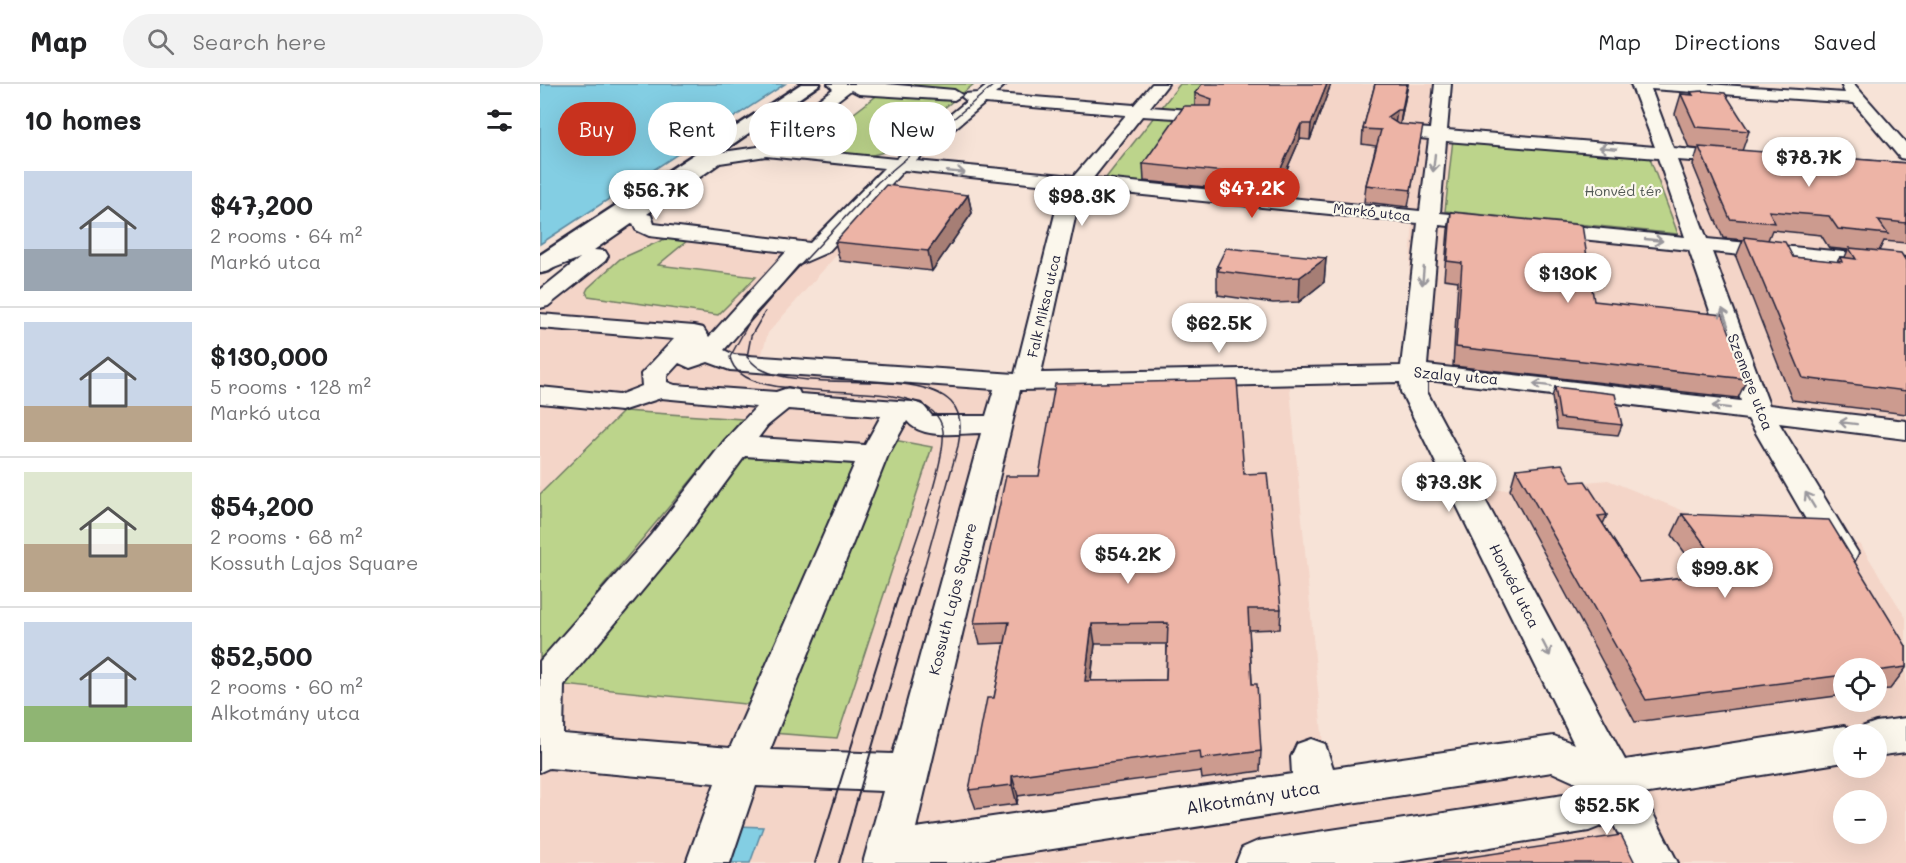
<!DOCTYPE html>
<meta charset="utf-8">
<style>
body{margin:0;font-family:Mali,sans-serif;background:#f2f2f2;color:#202124;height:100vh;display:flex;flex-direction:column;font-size:22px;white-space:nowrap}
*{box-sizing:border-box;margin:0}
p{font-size:20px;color:#757577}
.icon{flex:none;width:33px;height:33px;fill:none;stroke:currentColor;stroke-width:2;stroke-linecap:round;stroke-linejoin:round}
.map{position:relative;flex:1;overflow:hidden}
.details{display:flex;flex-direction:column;background:#fff;width:540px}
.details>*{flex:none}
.top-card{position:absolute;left:18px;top:18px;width:570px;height:54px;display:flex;gap:12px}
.controls{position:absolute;left:1293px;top:574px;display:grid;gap:12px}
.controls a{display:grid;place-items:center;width:54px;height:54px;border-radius:50%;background:#fff;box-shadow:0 6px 24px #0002;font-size:30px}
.price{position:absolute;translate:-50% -51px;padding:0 14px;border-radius:21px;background:#fff;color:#222;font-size:20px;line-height:39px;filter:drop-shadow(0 2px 3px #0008)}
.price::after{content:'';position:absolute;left:50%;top:36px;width:18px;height:14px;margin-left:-9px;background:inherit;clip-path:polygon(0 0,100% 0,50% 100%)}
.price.selected{background:#c8321e;color:#fff}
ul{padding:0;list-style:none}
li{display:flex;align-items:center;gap:18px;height:150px;padding:0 24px}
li+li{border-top:2px solid #e0e0e0}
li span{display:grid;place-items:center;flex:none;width:168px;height:120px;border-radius:0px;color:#555}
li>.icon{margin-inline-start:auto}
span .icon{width:72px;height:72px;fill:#fffc;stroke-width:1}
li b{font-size:26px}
h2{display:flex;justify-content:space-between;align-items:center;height:72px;padding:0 24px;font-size:26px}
.pill{padding:0 21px;border-radius:27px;background:#fff;box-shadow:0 6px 24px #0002;font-size:21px;line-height:54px}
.pill.selected{background:#c8321e;color:#fff}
header{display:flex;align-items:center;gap:36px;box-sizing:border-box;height:84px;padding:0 30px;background:#fff;border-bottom:2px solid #e0e0e0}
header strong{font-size:28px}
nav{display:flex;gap:33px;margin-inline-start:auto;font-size:21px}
.search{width:420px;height:54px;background:#f2f2f2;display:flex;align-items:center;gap:15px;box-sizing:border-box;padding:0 21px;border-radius:33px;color:#757577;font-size:22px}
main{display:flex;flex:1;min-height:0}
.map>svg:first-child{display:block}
.built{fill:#f4d5c8;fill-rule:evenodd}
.green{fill:#bcd48b;stroke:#6f7b63;stroke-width:1.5}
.water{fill:#83cee3;stroke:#5c89a0;stroke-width:1.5}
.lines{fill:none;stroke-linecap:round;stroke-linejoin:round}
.minor-casing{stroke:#22223b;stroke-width:4}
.major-casing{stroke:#22223b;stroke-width:5}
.minor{fill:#fbf7ec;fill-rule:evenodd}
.major{fill:#fbf7ec;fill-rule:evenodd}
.tram-far1{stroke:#22223b;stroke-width:1.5}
.tram{stroke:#22223b;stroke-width:2}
.wall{fill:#cc9b8f;stroke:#22223b;stroke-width:1.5;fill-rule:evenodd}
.shaded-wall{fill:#a67e74;stroke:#22223b;stroke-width:1.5}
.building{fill:#edb4a6;stroke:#22223b;stroke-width:1.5;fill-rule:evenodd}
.oneway{stroke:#99979c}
.labels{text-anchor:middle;stroke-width:4.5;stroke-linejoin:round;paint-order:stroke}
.far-park-label{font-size:14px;fill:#505753;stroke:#fbf7ec}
.far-street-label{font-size:14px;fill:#22223b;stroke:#fbf7ec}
.street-label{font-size:15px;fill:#22223b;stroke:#fbf7ec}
.near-street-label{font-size:18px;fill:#22223b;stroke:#fbf7ec}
</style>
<header>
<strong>Map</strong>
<div class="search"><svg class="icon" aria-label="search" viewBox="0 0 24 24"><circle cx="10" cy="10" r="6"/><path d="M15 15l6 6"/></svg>Search here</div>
<nav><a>Map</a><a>Directions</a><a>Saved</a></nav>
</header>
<main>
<section class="details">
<h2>10 homes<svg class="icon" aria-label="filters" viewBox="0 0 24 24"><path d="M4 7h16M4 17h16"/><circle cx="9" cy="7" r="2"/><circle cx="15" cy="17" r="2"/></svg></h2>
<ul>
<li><span style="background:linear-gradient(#c9d6e8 65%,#9aa5b1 0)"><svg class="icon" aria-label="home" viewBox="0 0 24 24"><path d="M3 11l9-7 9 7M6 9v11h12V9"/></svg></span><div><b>$47,200</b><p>2 rooms · 64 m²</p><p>Markó utca</p></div></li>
<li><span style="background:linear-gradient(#c9d6e8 70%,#b9a48a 0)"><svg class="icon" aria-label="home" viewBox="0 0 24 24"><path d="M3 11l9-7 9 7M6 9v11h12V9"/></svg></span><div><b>$130,000</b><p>5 rooms · 128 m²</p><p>Markó utca</p></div></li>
<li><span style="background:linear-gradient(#dfe7d0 60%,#b9a48a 0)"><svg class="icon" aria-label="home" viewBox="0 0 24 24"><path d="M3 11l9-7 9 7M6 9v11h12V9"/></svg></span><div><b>$54,200</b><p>2 rooms · 68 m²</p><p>Kossuth Lajos Square</p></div></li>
<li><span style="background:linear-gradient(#c9d6e8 70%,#8fb573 0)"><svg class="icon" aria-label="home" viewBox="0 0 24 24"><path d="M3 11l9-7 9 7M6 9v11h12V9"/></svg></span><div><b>$52,500</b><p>2 rooms · 60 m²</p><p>Alkotmány utca</p></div></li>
</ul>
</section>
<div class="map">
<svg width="1366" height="779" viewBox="0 0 1366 779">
<rect width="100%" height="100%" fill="#f7e3d7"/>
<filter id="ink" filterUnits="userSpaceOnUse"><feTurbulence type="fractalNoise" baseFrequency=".0167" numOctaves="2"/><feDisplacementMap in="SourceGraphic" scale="12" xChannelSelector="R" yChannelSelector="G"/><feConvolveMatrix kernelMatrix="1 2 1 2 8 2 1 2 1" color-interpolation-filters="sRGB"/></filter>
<g filter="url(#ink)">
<g class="built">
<path d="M613,0H911L904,50L1366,87V341L899,285L863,274L873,136L525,104Z"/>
<path d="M92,139L307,159L228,249L220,276L487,290L748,284L786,693L1043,654L926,409L1068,396L1210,454L1320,460L1366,534V779H0V203ZM1304,585H1336V618H1304ZM1304,651H1336V684H1304ZM1304,717H1336V750H1304Z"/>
</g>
<g class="green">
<path d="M352,0H434L352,66L329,72L266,66Z"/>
<path d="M640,0H672L602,100L565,95Z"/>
<path d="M913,55L1109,72L1138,150L905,127Z"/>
<path d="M127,154L148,156L118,181L216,193L178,231L48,212L46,208L48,204L80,175Z"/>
<path d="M84,327L202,335L0,578V410Z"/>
<path d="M354,356L392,363L297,654L232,649Z"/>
<path d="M202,373L317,380L214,621L24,601Z"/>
</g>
<g class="water">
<path d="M0,0H245L0,160Z"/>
<path d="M198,742L223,743L210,779H183Z"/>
</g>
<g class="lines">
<defs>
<path id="minor" d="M288,0H346L414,6L422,11L414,16L319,10L311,6L236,63L356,75L427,17L422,13L424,10L438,9L449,0H466L455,10L594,21L612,0H628L610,23L663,27L671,32L669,36L602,32L553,94L880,127L889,55L871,53L868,49L877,44L890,45L895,0H911L907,46L1115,63L1091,0H1167L1305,9L1301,0H1314L1366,59V75L1360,74L1314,19L1111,5L1133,64L1197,70L1206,75L1197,80L1137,76L1167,155L1366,174V188L1172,168L1229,321L1366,337V355L1239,339L1318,469L1314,477L1302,481L1290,477L1208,335L896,297H887V308L1085,676L1304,642L1319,649L1322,643L1336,638L1366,634V668L1336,672V651H1304V678L1103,710L1138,779H1093L1070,733L1064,741L1049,747L852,779H696L702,764L718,757L1037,709L1043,702L1012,688L422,779H323L343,707L216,702L190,779H146L175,699L9,684L0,688V577L111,451L185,356L216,323L121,314L81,327L0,319V303L79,311L102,302L101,290L134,255L0,244V230L154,242L163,244L169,253L246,168L109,152L96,146L93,139L54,166L65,167L68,172L65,177L8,222L0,224V206L40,174L1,189L0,175L29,163L169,70L218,63L221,57L293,5ZM445,19L586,31L534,92L376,77ZM906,57L1118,74L1145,153L1002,139L995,141L992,145L995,149L1002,151L1149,166L1201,317L887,281L899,141L952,146L959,144L962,140L959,136L952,134L900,129ZM226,72L344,84L270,159L114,140L111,131L107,130L180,79ZM364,86L526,103L520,110L475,290L194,271L184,266L258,181L288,168ZM544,105L878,139L861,282L501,289L540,111ZM168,278L190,286L454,305L446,332H392L382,320L372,318L260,310L258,306L248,304L236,308L135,301L127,298V292L139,279L150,284ZM860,298L861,308L1034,660L1014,652L793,684L785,660L771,655L757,660L751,673L752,690L376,744L480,306ZM248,325L341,332L325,361L218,354L227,342ZM367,337C382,356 418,349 441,349L353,670L230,666L348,371ZM205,372L315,379L190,664L23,650L24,601L135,467Z"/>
<path id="major" d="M261,0H280L9,187L0,189V171Z"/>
</defs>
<use href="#minor" class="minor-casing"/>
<use href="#major" class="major-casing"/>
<use href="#minor" class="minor"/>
<use href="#major" class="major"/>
<g class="tram-far1">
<path d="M225,228L211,252L207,273C211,277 216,283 221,285C268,310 377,283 411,318C422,329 421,348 418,362L379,502"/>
<path d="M361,502C372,466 406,380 403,347C395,279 202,334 190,273L212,233L338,98L455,0"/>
</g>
<g class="tram">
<path d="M275,779L362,500"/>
<path d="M299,779L379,500"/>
</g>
</g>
<g class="wall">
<path d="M791,0L770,56L760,55L736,110L604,97L603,80L655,22V9Z"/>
<path d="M835,0H868L860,40L880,58L868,123L824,118L826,101L836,62L822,60L823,45Z"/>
<path d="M1151,8L1209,47L1202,67L1366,79V159L1344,157L1339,167L1366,177V330L1252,316L1196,173L1203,156L1183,154L1153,81L1158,65L1149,64L1135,30L1141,10L1151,11ZM1232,146L1281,151L1289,164L1308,166L1305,173H1300L1297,178L1253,173L1228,156Z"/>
<path d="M428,111L432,129L392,187L300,177L295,158Z"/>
<path d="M911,128L1054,217L1207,295L1198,314L913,282L918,197L904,195L908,146Z"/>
<path d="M786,174L784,198L759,218L733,219L678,211V207H677V182Z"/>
<path d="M1015,303L1082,341L1078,351L1017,345L1012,313Z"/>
<path d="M976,385L1032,398L1067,431L1063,440L1100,498L1161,491L1132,451L1142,430L1366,562V584L1350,605L1336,606V585H1304V611L1095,638L970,406Z"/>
<path d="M704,390L741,525L740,545L709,546L712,600L721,667L720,687L662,695L661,687L478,712L477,720L436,725L429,706L454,614L465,559L440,560L434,539ZM555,560H627L626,596L551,597Z"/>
</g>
<g class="shaded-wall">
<path d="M787,0H791L770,56L771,40Z"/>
<path d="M867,0H868L860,41L862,26Z"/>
<path d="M857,26L855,41L847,33Z"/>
<path d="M761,40L760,55L736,110L737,93Z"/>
<path d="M428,111L432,129L392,187L388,167Z"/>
<path d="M786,174L784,198L759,218L760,193Z"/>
<path d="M552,540L555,560L548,618L545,597Z"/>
<path d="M472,692L478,712L477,720L472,701Z"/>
</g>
<g class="building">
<path d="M662,0H787L771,40H761L737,93L603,80L644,22H671L672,15L655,9Z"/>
<path d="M835,0H867L862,26H857L847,33L858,40L883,42L871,106L826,101L841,46L823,45Z"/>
<path d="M1162,7L1185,9L1209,47L1156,43L1141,10L1153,11L1151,8Z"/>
<path d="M1159,63L1366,79V139L1338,136L1348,150L1298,145L1289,132L1229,127L1235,139L1190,135Z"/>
<path d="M346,101L428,111L388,167L295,158Z"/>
<path d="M911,128L1042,141L1054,217L1183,231L1207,295L916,263L922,179L907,177Z"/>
<path d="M1204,153L1245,158L1253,173L1302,178L1300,173L1316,175L1309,164L1361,169L1366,177V307L1263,294Z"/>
<path d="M686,164L786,174L760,193L734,194L678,187L680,183L677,182Z"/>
<path d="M697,296L704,390L727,389L741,525H708L712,600H717L721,667L661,675L660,667L472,692V701L429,706L447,614H454L469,538L434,539L466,392H499L515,300ZM628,539L626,596L545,597L552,540Z"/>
<path d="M1015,303L1075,310L1082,341L1020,334Z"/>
<path d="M1022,380L1032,398L1045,397L1067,431L1058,432L1100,498L1186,489L1142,430L1289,436L1366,562V583L1336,587V585H1304V591L1106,616L976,385Z"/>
<path d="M1081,751L1095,779H889Z"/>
</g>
<defs><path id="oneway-shaft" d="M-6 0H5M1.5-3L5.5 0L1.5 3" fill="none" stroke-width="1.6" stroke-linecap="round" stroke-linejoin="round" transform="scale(1.5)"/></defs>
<g class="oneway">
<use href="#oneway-shaft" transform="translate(1068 64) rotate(-175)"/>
<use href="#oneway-shaft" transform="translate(894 79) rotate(96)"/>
<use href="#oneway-shaft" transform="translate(416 88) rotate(5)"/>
<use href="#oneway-shaft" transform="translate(1114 156) rotate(6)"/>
<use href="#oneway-shaft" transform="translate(883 192) rotate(95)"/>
<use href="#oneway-shaft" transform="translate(1185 233) rotate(-109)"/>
<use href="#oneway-shaft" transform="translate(1002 301) rotate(-173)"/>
<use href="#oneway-shaft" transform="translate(1181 323) rotate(-173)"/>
<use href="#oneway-shaft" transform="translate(1308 339) rotate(-173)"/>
<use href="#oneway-shaft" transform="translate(1270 416) rotate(-121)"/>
<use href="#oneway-shaft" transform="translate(1006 564) rotate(63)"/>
</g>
</g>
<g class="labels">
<g class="far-park-label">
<text x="1083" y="112">Honvéd tér</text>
</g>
<g class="far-street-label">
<text transform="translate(832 128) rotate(6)" y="5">Markó utca</text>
<text transform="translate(504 222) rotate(-77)" y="5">Falk Miksa utca</text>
</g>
<g class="street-label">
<text transform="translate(916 292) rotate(5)" y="5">Szalay utca</text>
<text transform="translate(1210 298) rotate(69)" y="5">Szemere utca</text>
<text transform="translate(974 502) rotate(63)" y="5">Honvéd utca</text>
<text transform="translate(413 515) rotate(-76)" y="5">Kossuth Lajos Square</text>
</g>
<g class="near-street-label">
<text transform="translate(713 714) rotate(-9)" y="6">Alkotmány utca</text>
</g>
</g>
</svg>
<div class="controls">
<a><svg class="icon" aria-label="locate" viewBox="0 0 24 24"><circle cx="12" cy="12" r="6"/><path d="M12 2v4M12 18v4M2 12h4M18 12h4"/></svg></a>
<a>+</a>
<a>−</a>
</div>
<b class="price" style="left:1269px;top:104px">$78.7K</b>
<b class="price selected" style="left:712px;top:135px">$47.2K</b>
<b class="price" style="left:116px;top:137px">$56.7K</b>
<b class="price" style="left:542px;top:143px">$98.3K</b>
<b class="price" style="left:1028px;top:220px">$130K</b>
<b class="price" style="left:679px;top:270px">$62.5K</b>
<b class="price" style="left:909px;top:429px">$73.3K</b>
<b class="price" style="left:588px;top:501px">$54.2K</b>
<b class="price" style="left:1185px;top:515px">$99.8K</b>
<b class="price" style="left:1067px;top:752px">$52.5K</b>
<div class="top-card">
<a class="pill selected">Buy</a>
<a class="pill">Rent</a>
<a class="pill">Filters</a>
<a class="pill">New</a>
</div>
</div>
</main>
